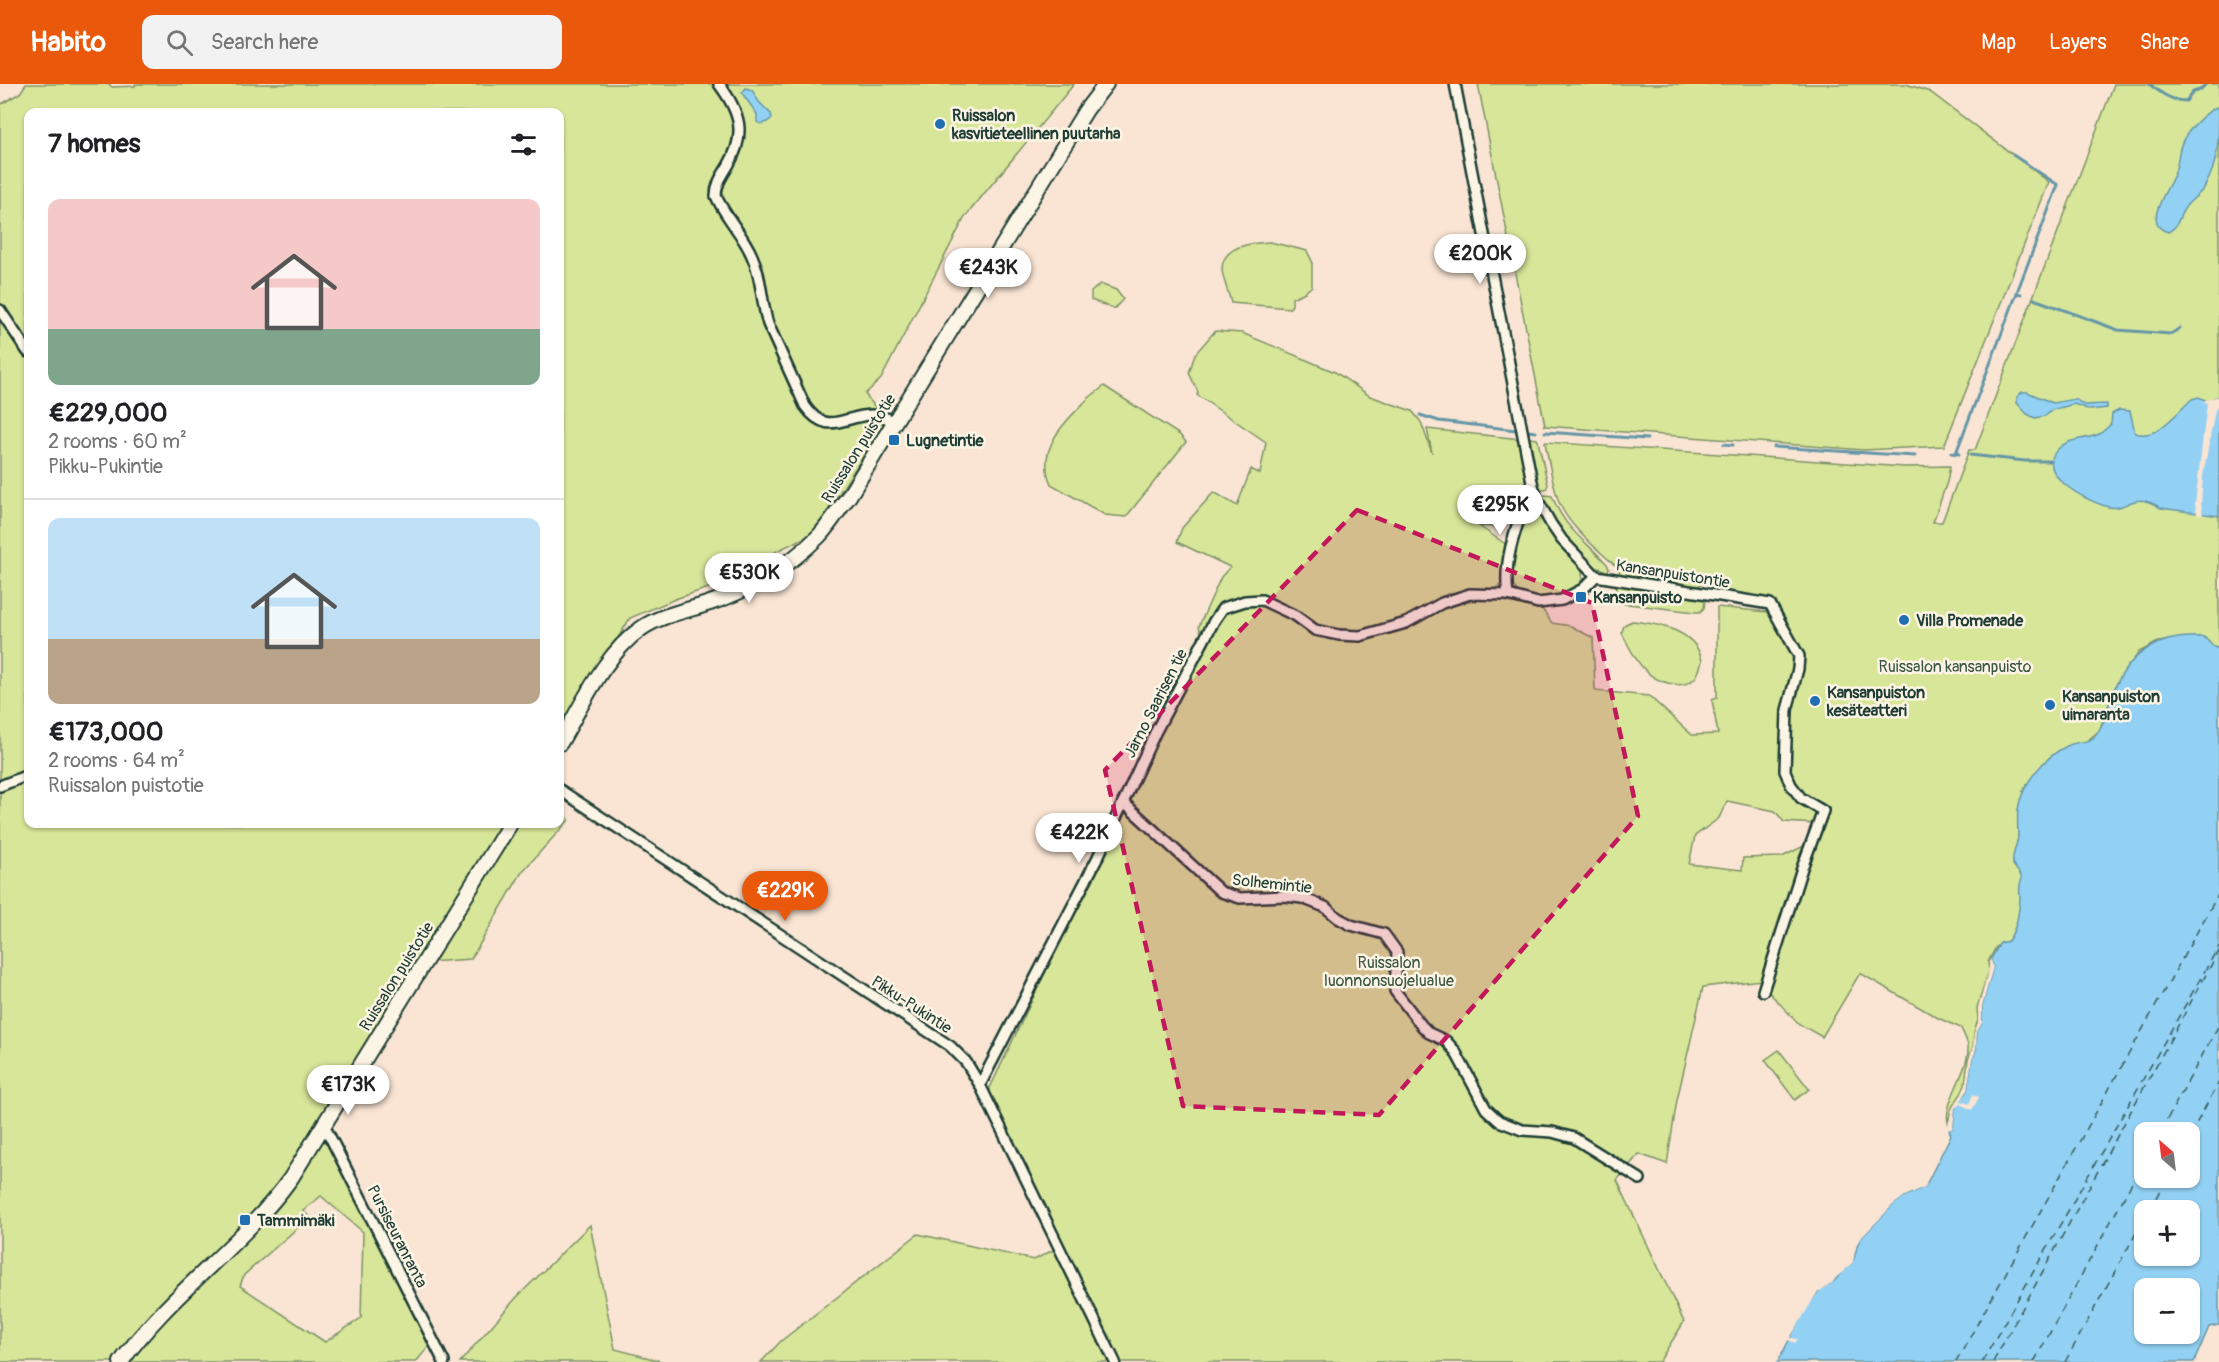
<!DOCTYPE html>
<meta charset="utf-8">
<style>
body{margin:0;font-family:Pangolin,sans-serif;background:#f2f2f2;color:#202124;height:100vh;display:flex;flex-direction:column;font-size:22px;white-space:nowrap}
*{box-sizing:border-box;margin:0}
p{font-size:20px;color:#757577}
.icon{flex:none;width:33px;height:33px;fill:none;stroke:currentColor;stroke-width:2;stroke-linecap:round;stroke-linejoin:round}
.map{position:relative;flex:1;overflow:hidden}
.sheet{position:absolute;left:24px;top:24px;width:540px;height:720px;display:flex;flex-direction:column;background:#fff;border-radius:12px;box-shadow:0 2px 4px #0004}
.sheet>*{flex:none}
.needle{width:39px;rotate:332deg}
.controls{position:absolute;left:2134px;top:1038px;display:grid;gap:12px}
.controls a{display:grid;place-items:center;width:66px;height:66px;border-radius:12px;background:#fff;box-shadow:0 2px 4px #0004;font-size:30px}
.price{position:absolute;translate:-50% -51px;padding:0 14px;border-radius:21px;background:#fff;color:#222;font-size:20px;line-height:39px;filter:drop-shadow(0 2px 3px #0008)}
.price::after{content:'';position:absolute;left:50%;top:36px;width:18px;height:14px;margin-left:-9px;background:inherit;clip-path:polygon(0 0,100% 0,50% 100%)}
.price.active{background:#ea580c;color:#fff}
ul{padding:0;list-style:none}
li{display:grid;align-content:center;gap:12px;height:318px;padding:0 24px}
li+li{border-top:2px solid #e0e0e0}
li span{display:grid;place-items:center;height:186px;border-radius:12px;color:#555}
li>.icon{margin-inline-start:auto}
span .icon{width:108px;height:108px;fill:#fffc;stroke-width:1}
li b{font-size:26px}
h2{display:flex;justify-content:space-between;align-items:center;height:72px;padding:0 24px;font-size:26px}
header{display:flex;align-items:center;gap:36px;box-sizing:border-box;height:84px;padding:0 30px;background:#ea580c;color:#fff}
header strong{font-size:28px}
nav{display:flex;gap:33px;margin-inline-start:auto;font-size:21px}
.search{width:420px;height:54px;background:#f2f2f2;display:flex;align-items:center;gap:15px;box-sizing:border-box;padding:0 21px;border-radius:12px;color:#757577;font-size:22px}
.map>svg:first-child{display:block}
.green{fill:#d8e699;stroke:#7c9266;stroke-width:1.5;fill-rule:evenodd}
.water{fill:#93d1f4;stroke:#6596a7;stroke-width:1.5;fill-rule:evenodd}
.pier{fill:#fae5d4}
.lines{fill:none;stroke-linecap:round;stroke-linejoin:round}
.stream{stroke:#6596a7;stroke-width:3}
.ferry{stroke:#365b5a;stroke-width:1.5;stroke-dasharray:8 6;stroke-linecap:butt}
.street-casing{stroke:#1f3d34;stroke-width:14}
.secondary-casing{stroke:#1f3d34;stroke-width:18}
.street{stroke:#fcf5e5;stroke-width:9}
.secondary{stroke:#fcf5e5;stroke-width:14}
.marked{fill:#c2185b;fill-opacity:0.2;stroke:#c2185b;stroke-width:4.5;stroke-dasharray:12 8;stroke-linejoin:round}
.poi-dot{fill:#1f6fb2;stroke:#fcf5e5;stroke-width:2}
.labels{text-anchor:middle;stroke-width:5;stroke-linejoin:round;paint-order:stroke}
.poi-label{font-size:16px;font-weight:bold;fill:#1f3d34;stroke:#fcf5e5;text-anchor:start}
.street-label{font-size:16px;fill:#1f3d34;stroke:#fcf5e5}
.park-label{font-size:16px;fill:#3b5643;stroke:#fcf5e5}
</style>
<header>
<strong>Habito</strong>
<div class="search"><svg class="icon" aria-label="search" viewBox="0 0 24 24"><circle cx="10" cy="10" r="6"/><path d="M15 15l6 6"/></svg>Search here</div>
<nav><a>Map</a><a>Layers</a><a>Share</a></nav>
</header>
<div class="map">
<svg width="2219" height="1278" viewBox="0 0 2219 1278">
<rect width="100%" height="100%" fill="#fae5d4"/>
<filter id="ink" filterUnits="userSpaceOnUse"><feTurbulence type="fractalNoise" baseFrequency=".0167" numOctaves="2"/><feDisplacementMap in="SourceGraphic" scale="12" xChannelSelector="R" yChannelSelector="G"/><feConvolveMatrix kernelMatrix="1 2 1 2 8 2 1 2 1" color-interpolation-filters="sRGB"/></filter>
<g filter="url(#ink)">
<g class="green">
<path d="M26,0H109L112,3L135,2V0H1074L965,133L881,295L865,310L886,337L818,442L808,452L777,467L736,495L675,515L630,534L560,649V28H28V740H560V723L569,736L522,788L471,875L415,879L316,1044L323,1057L327,1058L429,1262L416,1278H0V21L20,9ZM321,1112L363,1148L361,1234L325,1258L240,1202L244,1191L310,1133L303,1127Z"/>
<path d="M1478,0H1906L1930,8L2049,98L1944,362L1864,366L1545,342Z"/>
<path d="M2114,0H2219V565L2214,563L2208,556L2200,553L2158,558L2139,568L2117,599L2099,647L2084,659L2072,660L2061,666L2028,699L2023,707L2018,754L2013,777L2014,782L2022,791L2025,806L2014,854L1996,863L1988,878L1989,886L1977,924L1978,936L1974,949L1973,963L1968,976L1965,1000L1961,1010L1952,1023L1948,1038C1943,1018 1970,986 1968,962C1967,956 1963,949 1961,944L1938,934L1860,889L1822,953L1799,940L1762,901L1761,896L1703,903L1677,1016L1667,1080L1639,1070L1617,1096L1684,1238L1659,1278H1119L991,1019L990,1004L1207,550L1200,546L1199,542L1221,493L1230,483L1177,458L1182,444L1214,408L1237,422L1251,385L1260,390L1266,358L1197,311L1198,308L1189,289L1195,270L1215,247L1242,249L1335,288L1370,312L1412,327L1421,338L1432,369L1427,345L1521,355L1527,396L1524,400H1518C1520,422 1514,428 1498,443L1479,442L1507,461L1502,482L1501,500L1492,507L1489,513L1511,519L1540,522L1552,539L1571,542L1593,554L1595,605L1596,607L1649,612L1692,651L1718,650L1712,616L1717,614V523L1767,528L1768,516L1711,508V499L1702,498L1697,505L1620,493L1619,485C1599,466 1570,445 1559,418C1552,399 1549,378 1545,358L1904,383L1950,382L1947,398L1933,438H1942L1969,366H1975ZM1727,717L1775,727L1784,738L1815,740L1808,760L1782,773L1743,774L1742,786L1689,780L1695,752L1719,734Z"/>
<path d="M1270,158L1307,167L1312,177V202L1305,208L1292,214V221L1290,224L1231,219C1229,209 1223,196 1222,186C1222,161 1252,159 1270,158Z"/>
<path d="M1100,200L1116,206L1123,215L1114,225L1091,216V208Z"/>
<path d="M1104,302L1180,351L1186,358L1126,433L1105,431L1051,400C1035,365 1066,336 1089,314C1094,309 1099,307 1104,302Z"/>
<path d="M1529,354L1537,355L1538,357L1548,401L1546,405H1539Z"/>
<path d="M1545,411L1552,412C1566,447 1583,454 1607,480L1609,485L1606,490L1604,489V486L1600,484L1599,486C1572,468 1554,442 1540,413Z"/>
<path d="M1533,415C1538,427 1543,438 1550,448C1559,459 1579,472 1582,487C1588,519 1515,526 1511,495C1509,470 1522,442 1530,419Z"/>
<path d="M1618,500L1702,513L1705,517L1704,524L1700,528H1695L1620,519L1616,502Z"/>
<path d="M1633,537C1659,540 1696,546 1702,577C1700,583 1699,589 1695,594C1682,608 1654,597 1644,585C1635,576 1628,561 1622,549C1623,541 1626,539 1633,537Z"/>
<path d="M1779,966L1809,1005L1795,1016L1765,976Z"/>
<path d="M590,1141L615,1265L664,1278H460L516,1214Z"/>
<path d="M918,1150L1034,1176L1055,1165L1111,1278H761L781,1257Z"/>
</g>
<g class="water">
<path d="M746,4L752,6L759,18L771,30L772,34C768,38 762,42 757,38V30L742,9Z"/>
<path d="M2219,22C2219,53 2219,79 2204,104C2198,112 2189,117 2184,125C2178,134 2179,143 2168,148C2140,140 2170,104 2175,88C2178,80 2178,70 2181,61C2185,48 2206,27 2219,22Z"/>
<path d="M2022,308H2027L2053,319L2075,315L2084,321L2107,320V324L2090,326L2074,320L2052,326L2045,332L2035,334L2027,330L2017,319V313Z"/>
<path d="M2219,312V432L2161,424C2129,404 2129,430 2105,422C2085,416 2033,389 2058,365C2068,354 2084,356 2097,351C2102,349 2107,344 2111,340L2112,330L2119,326L2130,327L2135,349C2157,357 2178,327 2192,315L2199,313L2207,317Z"/>
<path d="M2204,553L2214,563L2219,565V1241L2209,1243L2194,1278H1777C1791,1255 1801,1228 1818,1208C1821,1204 1826,1203 1830,1200C1833,1198 1851,1181 1853,1177C1856,1170 1856,1162 1860,1155L1893,1121L1905,1112L1925,1103L1951,1051L1949,1046L1953,1044L1955,1024L1967,1007L1972,976L1976,966L1977,948L1982,939V923L1993,883L1991,875L2000,859L2008,857C2017,844 2019,829 2020,814C2020,806 2018,802 2022,795C2021,788 2015,786 2013,780C2011,773 2017,761 2018,753C2018,744 2017,734 2018,725C2022,700 2044,673 2067,662C2078,656 2091,661 2099,647C2106,635 2108,620 2113,608C2130,567 2160,550 2204,553ZM2145,1048H2190V1094H2145ZM2145,1126H2190V1172H2145ZM2145,1204H2190V1250H2145Z"/>
</g>
<g class="pier">
<path d="M2219,312V321L2215,326L2203,392L2201,419L2203,431L2197,430L2195,420L2207,319L2203,317Z"/>
<path d="M1991,875L1993,883L1982,923V939L1977,948L1976,966L1972,976L1967,1007L1961,1017L1969,1020L1973,1010L1979,1013L1972,1026L1960,1020L1955,1024L1953,1044L1949,1046L1951,1027L1965,1006L1969,976L1973,963L1974,949L1978,939L1979,923Z"/>
<path d="M1927,1099L1925,1103L1905,1112L1893,1121L1860,1155L1856,1161L1853,1178L1843,1189L1837,1192L1832,1199L1817,1209L1790,1254L1798,1255L1795,1259L1788,1256L1777,1278H1775L1786,1253L1815,1208L1830,1197L1834,1190L1843,1186L1850,1178L1855,1157L1860,1151L1879,1130L1903,1109Z"/>
</g>
<g class="lines">
<g class="stream">
<path d="M2149,0C2161,9 2171,17 2186,17L2193,8L2200,6L2206,0"/>
<path d="M2013,71L2058,101L2017,208"/>
<path d="M2034,215L2118,246L2171,250L2180,244"/>
<path d="M1420,331L1439,337L1516,346"/>
<path d="M1527,347L1536,348"/>
<path d="M1545,348L1647,355"/>
<path d="M1724,360L1733,361"/>
<path d="M1774,363L1915,372"/>
<path d="M1951,369L1959,370"/>
<path d="M1956,369L2017,209L2021,210"/>
<path d="M1970,371L2025,377H2050"/>
</g>
<g class="ferry">
<path d="M2160,1048L2219,941"/>
<path d="M2190,1051L2219,998"/>
<path d="M2149,1126L2167,1094"/>
<path d="M1956,1278L2219,809"/>
<path d="M1982,1278L2219,862"/>
<path d="M1993,1278L2219,867"/>
<path d="M2034,1278L2145,1075"/>
<path d="M2065,1278L2145,1133"/>
</g>
<defs>
<g id="street">
<path d="M719,0C740,28 747,50 728,82C722,92 716,100 716,112C725,133 743,150 752,172C762,193 761,217 768,240L805,322C827,353 843,332 871,331C879,331 887,334 894,337"/>
<path d="M1455,0L1532,398L1538,417L1551,440L1562,456L1596,492L1770,520L1799,572L1798,585L1787,626L1785,687L1791,701L1801,714L1823,727L1802,784L1763,907"/>
<path d="M0,226L28,268"/>
<path d="M1508,511C1502,472 1520,435 1532,398"/>
<path d="M0,702L28,691"/>
<path d="M560,706L950,962L966,978L980,1001L1115,1278"/>
<path d="M1123,718L1221,808L1240,814L1285,812L1302,814L1325,823L1338,834L1351,841L1384,850L1397,868L1395,907L1422,942L1429,949L1446,957L1455,967L1486,1025L1499,1037L1522,1046L1552,1048L1574,1054L1640,1095"/>
<path d="M980,1001L1098,773L1155,649L1214,537L1223,524L1245,517L1262,516L1296,532L1315,546L1339,551L1360,552L1406,539L1442,519L1470,510L1508,511L1538,519L1562,516L1583,505L1596,492"/>
<path d="M324,1041L444,1278"/>
</g>
<g id="secondary">
<path d="M560,659C582,621 605,569 642,544C663,530 687,527 710,519C750,506 789,482 819,452C830,440 839,425 849,412L1086,26L1106,0"/>
<path d="M121,1278C169,1210 242,1162 291,1094L510,740"/>
</g>
</defs>
<use href="#street" class="street-casing"/>
<use href="#secondary" class="secondary-casing"/>
<use href="#street" class="street"/>
<use href="#secondary" class="secondary"/>
</g>
</g>
<path class="marked" d="M1357,426L1592,519L1638,732L1379,1031L1183,1022L1105,686Z"/>
<g class="poi-dot">
<circle cx="940" cy="40" r="6"/>
<rect x="888" y="350" width="12" height="12" rx="3"/>
<rect x="1575" y="507" width="12" height="12" rx="3"/>
<circle cx="1904" cy="536" r="6"/>
<circle cx="1815" cy="617" r="6"/>
<circle cx="2050" cy="621" r="6"/>
<rect x="239" y="1130" width="12" height="12" rx="3"/>
</g>
<g class="labels">
<g class="poi-label">
<text x="952" y="37">Ruissalon<tspan x="952" dy="18">kasvitieteellinen puutarha</tspan></text>
<text x="906" y="362">Lugnetintie</text>
<text x="1593" y="519">Kansanpuisto</text>
<text x="1916" y="542">Villa Promenade</text>
<text x="1827" y="614">Kansanpuiston<tspan x="1827" dy="18">kesäteatteri</tspan></text>
<text x="2062" y="618">Kansanpuiston<tspan x="2062" dy="18">uimaranta</tspan></text>
<text x="257" y="1142">Tammimäki</text>
</g>
<g class="street-label">
<text transform="translate(858 364) rotate(-58)" y="6">Ruissalon puistotie</text>
<text transform="translate(1673 489) rotate(9)" y="6">Kansanpuistontie</text>
<text transform="translate(1155 619) rotate(-63)" y="6">Jarno Saarisen tie</text>
<text transform="translate(1272 799) rotate(6)" y="6">Solhemintie</text>
<text transform="translate(396 892) rotate(-58)" y="6">Ruissalon puistotie</text>
<text transform="translate(912 920) rotate(33)" y="6">Pikku-Pukintie</text>
<text transform="translate(398 1152) rotate(63)" y="6">Pursiseuranranta</text>
</g>
<g class="park-label">
<text x="1955" y="588">Ruissalon kansanpuisto</text>
<text x="1389" y="884">Ruissalon<tspan x="1389" dy="18">luonnonsuojelualue</tspan></text>
</g>
</g>
</svg>
<div class="controls">
<a><svg class="needle" viewBox="-14 -14 28 28"><path d="M0-13l5 13h-10z" fill="#e53935"/><path d="M0 13l5-13h-10z" fill="#757577"/></svg></a>
<a>+</a>
<a>−</a>
</div>
<b class="price" style="left:1480px;top:201px">€200K</b>
<b class="price" style="left:988px;top:215px">€243K</b>
<b class="price" style="left:1500px;top:452px">€295K</b>
<b class="price" style="left:749px;top:520px">€530K</b>
<b class="price" style="left:1079px;top:780px">€422K</b>
<b class="price active" style="left:785px;top:838px">€229K</b>
<b class="price" style="left:348px;top:1032px">€173K</b>
<section class="sheet">
<h2>7 homes<svg class="icon" aria-label="filters" viewBox="0 0 24 24"><path d="M4 7h16M4 17h16"/><circle cx="9" cy="7" r="2"/><circle cx="15" cy="17" r="2"/></svg></h2>
<ul>
<li><span style="background:linear-gradient(#f6c9c9 70%,#7fa58c 0)"><svg class="icon" aria-label="home" viewBox="0 0 24 24"><path d="M3 11l9-7 9 7M6 9v11h12V9"/></svg></span><div><b>€229,000</b><p>2 rooms · 60 m²</p><p>Pikku-Pukintie</p></div></li>
<li><span style="background:linear-gradient(#bfe0f5 65%,#b9a48a 0)"><svg class="icon" aria-label="home" viewBox="0 0 24 24"><path d="M3 11l9-7 9 7M6 9v11h12V9"/></svg></span><div><b>€173,000</b><p>2 rooms · 64 m²</p><p>Ruissalon puistotie</p></div></li>
</ul>
</section>
</div>
